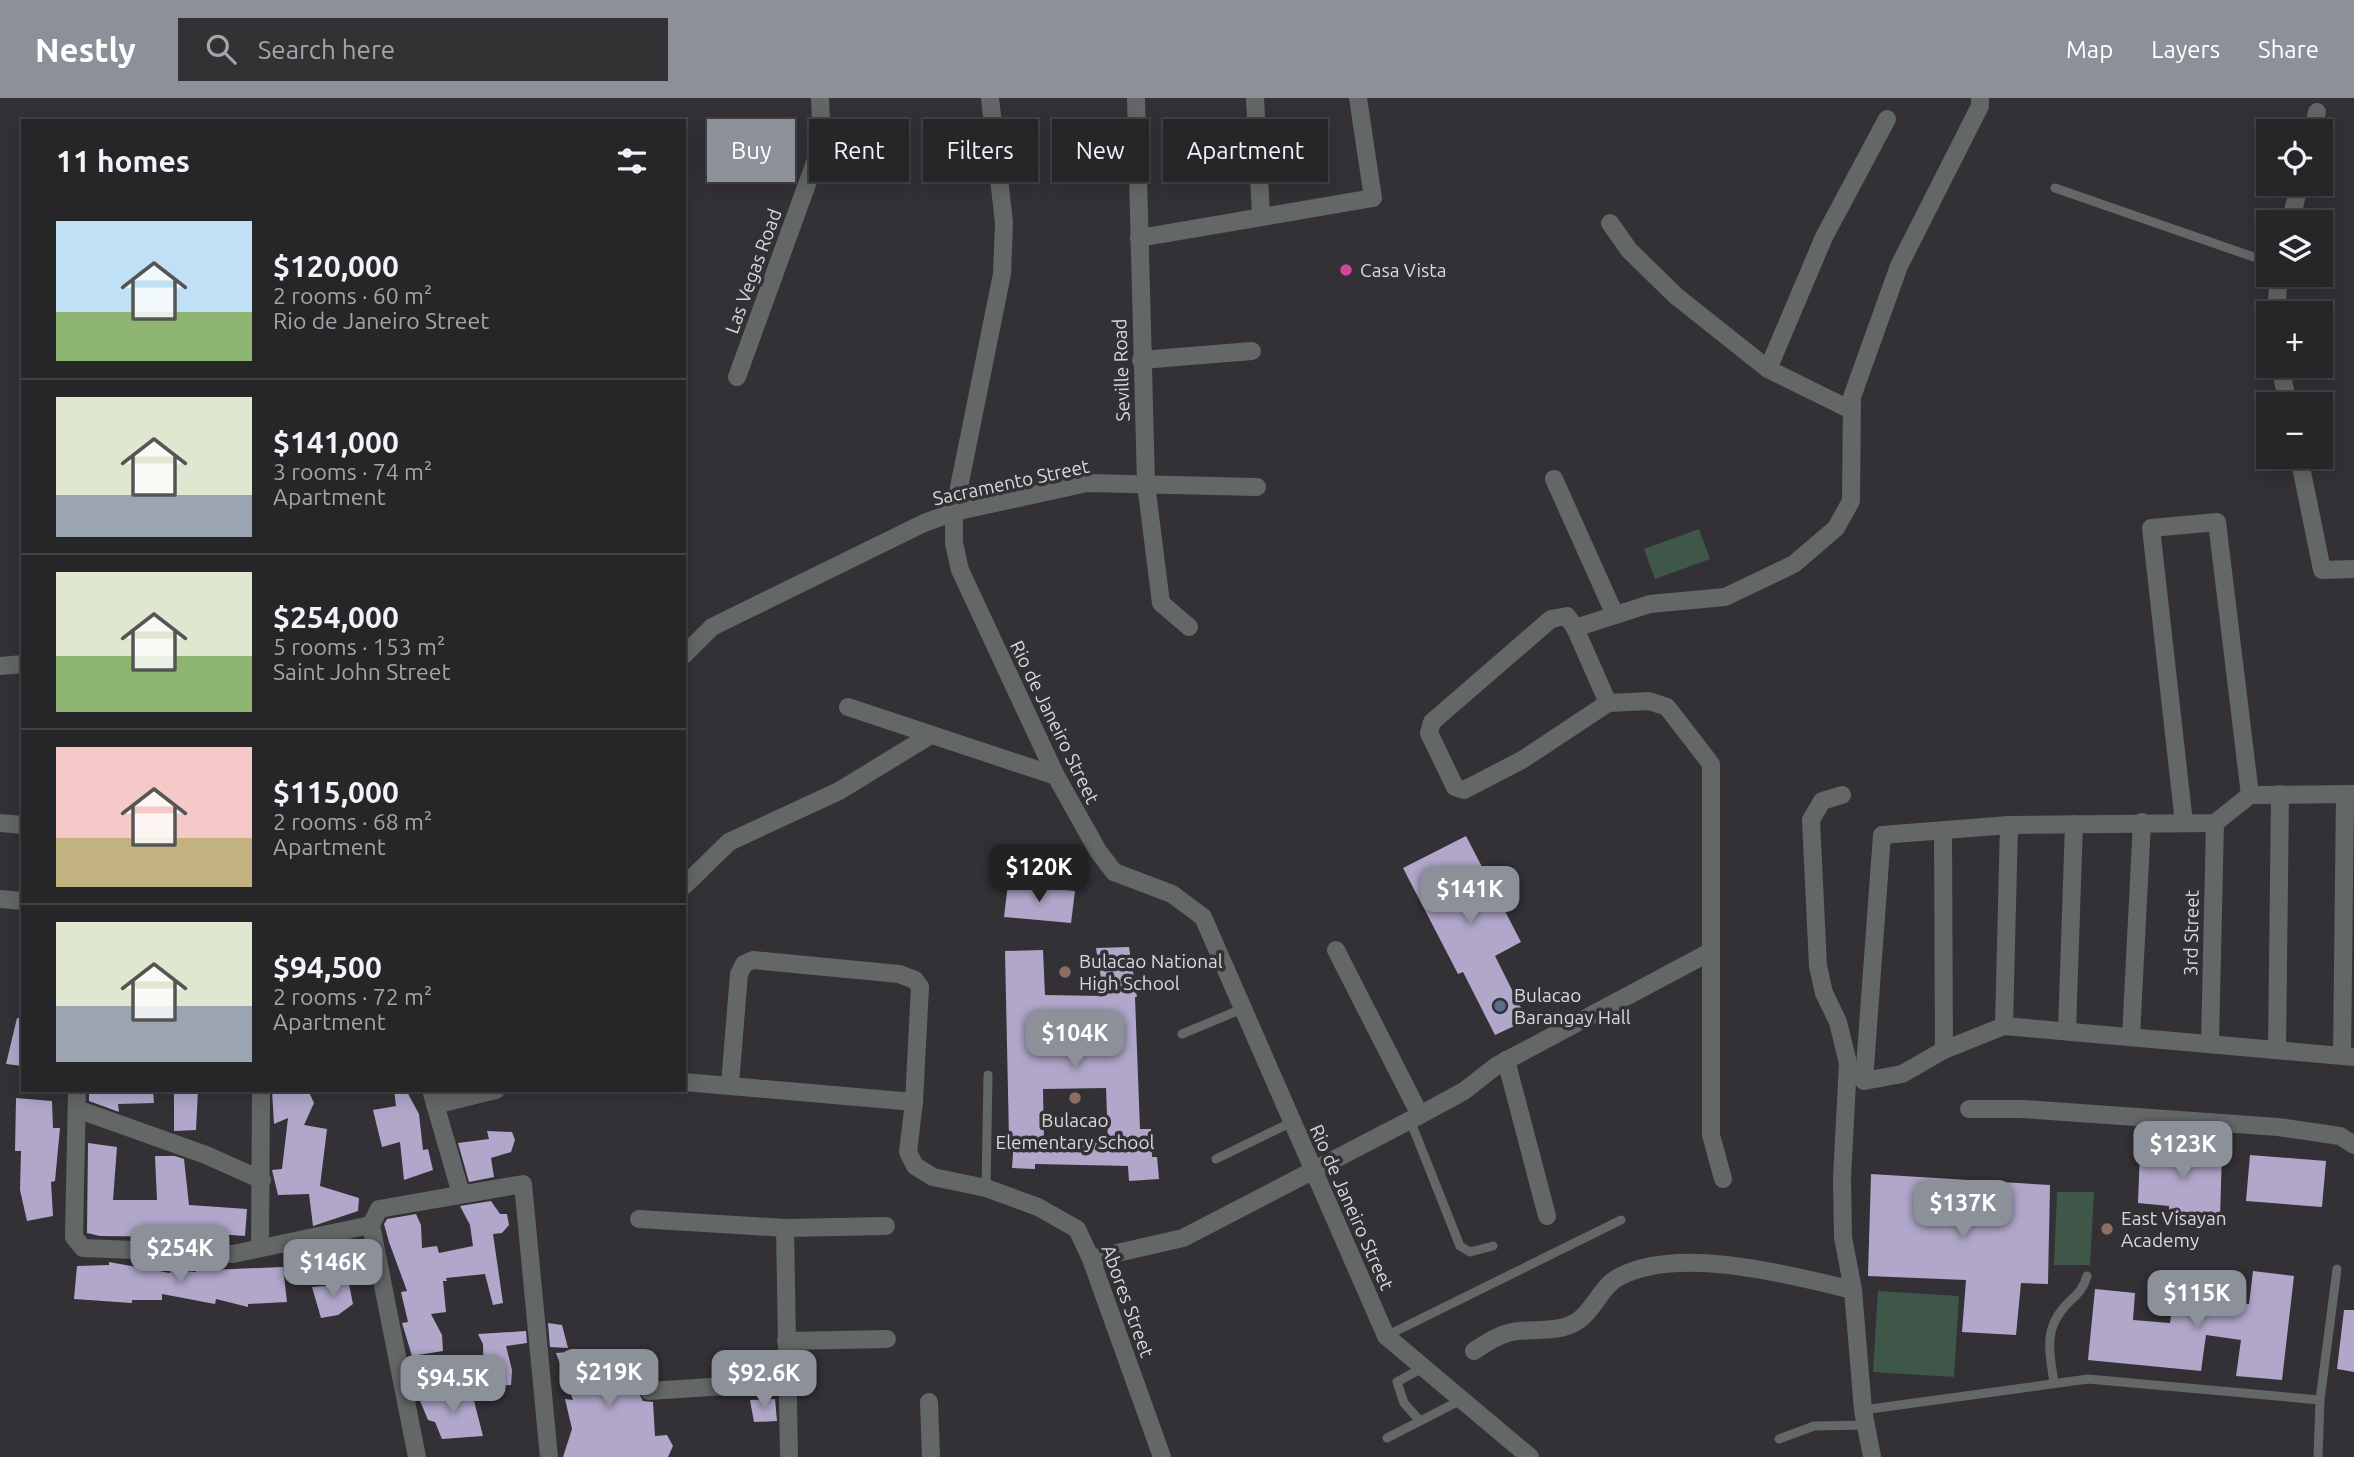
<!DOCTYPE html>
<meta charset="utf-8">
<style>
body{margin:0;font-family:Ubuntu,sans-serif;background:#323134;color:#f1f3f6;height:100vh;display:flex;flex-direction:column;font-size:26px;white-space:nowrap}
*{box-sizing:border-box;margin:0}
p{font-size:23px;color:#a4a5a8}
.icon{flex:none;width:38px;height:38px;fill:none;stroke:currentColor;stroke-width:2;stroke-linecap:round;stroke-linejoin:round}
.map{position:relative;flex:1;overflow:hidden}
.drawer{position:absolute;left:21px;top:21px;width:665px;height:973px;display:flex;flex-direction:column;background:#262528;border-radius:0px;box-shadow:0 4px 18px #0003,0 0 0 2px #424245}
.drawer>*{flex:none}
.banner{position:absolute;left:707px;top:21px;width:665px;height:63px;display:flex;gap:14px}
.fabs{position:absolute;left:2256px;top:21px;display:grid;gap:14px}
.fabs a{display:grid;place-items:center;width:77px;height:77px;border-radius:0px;background:#262528;box-shadow:0 4px 18px #0003,0 0 0 2px #424245;font-size:35px}
.price{position:absolute;translate:-50% -60px;padding:0 16px;border-radius:14px;background:#8c9099;color:#fff;font-size:23px;line-height:46px;filter:drop-shadow(0 2px 4px #0008)}
.price::after{content:'';position:absolute;left:50%;top:42px;width:21px;height:16px;margin-left:-10px;background:inherit;clip-path:polygon(0 0,100% 0,50% 100%)}
.price.active{background:#222;color:#fff}
ul{padding:0;list-style:none}
li{display:flex;align-items:center;gap:21px;height:175px;padding:0 35px}
li+li{border-top:2px solid #424245}
li span{display:grid;place-items:center;flex:none;width:196px;height:140px;border-radius:0px;color:#555}
li>.icon{margin-inline-start:auto}
span .icon{width:84px;height:84px;fill:#fffc;stroke-width:1}
li b{font-size:30px}
h2{display:flex;justify-content:space-between;align-items:center;height:84px;padding:0 35px;font-size:30px}
.tag{padding:0 24px;border-radius:0px;background:#262528;box-shadow:0 4px 18px #0003,0 0 0 2px #424245;font-size:24px;line-height:63px}
.tag.active{background:#8c9099;color:#fff}
header{display:flex;align-items:center;gap:42px;box-sizing:border-box;height:98px;padding:0 35px;background:#8c9099;color:#fff}
header strong{font-size:33px}
nav{display:flex;gap:38px;margin-inline-start:auto;font-size:24px}
.search{width:490px;height:63px;background:#323134;display:flex;align-items:center;gap:18px;box-sizing:border-box;padding:0 24px;border-radius:0px;color:#a4a5a8;font-size:26px}
.map>svg:first-child{display:block}
.green{fill:#3f5749}
.building{fill:#b0a7ca;fill-rule:evenodd}
.lines{fill:none;stroke-linecap:round;stroke-linejoin:round}
.service{stroke:#636766;stroke-width:9}
.minor{stroke:#636766;stroke-width:18}
.hotel-dot{fill:#d1479c;stroke:#333136;stroke-width:2.5}
.education-dot{fill:#8d6e63;stroke:#333136;stroke-width:2.5}
.service-dot{fill:#5c6f8a;stroke:#333136;stroke-width:2.5}
.labels{text-anchor:middle;stroke-width:7;stroke-linejoin:round;paint-order:stroke}
.poi-label{font-size:19px;fill:#d9d8db;stroke:#333136;text-anchor:start}
.street-label{font-size:19px;fill:#d9d8db;stroke:#333136}
</style>
<header>
<strong>Nestly</strong>
<div class="search"><svg class="icon" aria-label="search" viewBox="0 0 24 24"><circle cx="10" cy="10" r="6"/><path d="M15 15l6 6"/></svg>Search here</div>
<nav><a>Map</a><a>Layers</a><a>Share</a></nav>
</header>
<div class="map">
<svg width="2354" height="1359" viewBox="0 0 2354 1359">
<rect width="100%" height="100%" fill="#333136"/>
<g class="green">
<path d="M1699,431L1710,461L1655,481L1644,451Z"/>
<path d="M2057,1094H2094L2090,1167H2054Z"/>
<path d="M1878,1193L1959,1198L1954,1279L1873,1274Z"/>
</g>
<g class="building">
<path d="M1466,738L1521,844L1495,858L1527,922L1495,937L1463,874L1458,876L1403,770Z"/>
<path d="M1008,786L1075,793L1071,825L1004,819Z"/>
<path d="M1129,849L1137,899H1135L1140,1031H1151L1152,1059H1157L1159,1081L1129,1083L1128,1068L1035,1066V1071L1012,1070L1014,1041H1009L1005,853L1043,852L1045,897L1104,898L1096,850ZM1106,990L1108,1045L1044,1043L1043,991Z"/>
<path d="M17,920L23,921V968L6,966Z"/>
<path d="M89,992H153L154,1005L118,1006L119,1014L89,1003Z"/>
<path d="M174,992H198L196,1032L174,1033Z"/>
<path d="M272,992H308L314,1005L304,1027L327,1031L320,1088L359,1100L358,1113L313,1128L309,1096L278,1097L272,1072L282,1071L288,1020L274,1026Z"/>
<path d="M394,992H406L419,1016L423,1052L428,1051L433,1072L404,1082L400,1044L382,1049L373,1012L396,1008Z"/>
<path d="M16,1000L52,1003L53,1030H60L55,1083L51,1084L53,1118L27,1123L20,1092L21,1053H15Z"/>
<path d="M487,1033L512,1034L515,1042L511,1054L491,1060L494,1079L469,1084L458,1045L489,1041Z"/>
<path d="M88,1045L117,1049L113,1102H157L155,1058H175L184,1061L189,1107L247,1111L245,1138L189,1134V1139L100,1138L87,1135Z"/>
<path d="M2183,1047L2222,1052L2220,1122L2169,1116V1108L2138,1105L2140,1052L2182,1057Z"/>
<path d="M2250,1057L2326,1063L2322,1109L2246,1103Z"/>
<path d="M1871,1076L2050,1087L2048,1186L2021,1185L2016,1237L1962,1234L1966,1182L1868,1178Z"/>
<path d="M491,1103L500,1116H507L509,1127L502,1135L493,1136L503,1205L493,1207L485,1176L446,1180L447,1183H443L446,1214L431,1216L442,1237L443,1253L412,1258L402,1225L408,1224L401,1194L407,1193L389,1144L384,1126L387,1121L416,1116L421,1127L422,1150L437,1148L439,1155L473,1148L470,1127L460,1108Z"/>
<path d="M109,1164L170,1175V1172L196,1174V1168L210,1172L283,1169L287,1204L248,1206V1209L216,1201L215,1206L162,1196V1202H132V1205L74,1201L77,1168L109,1167Z"/>
<path d="M2253,1173L2294,1178L2282,1282L2236,1278L2241,1242L2206,1237L2201,1273L2088,1262L2095,1191L2135,1195L2133,1222L2170,1225L2174,1198L2249,1206Z"/>
<path d="M349,1186L353,1206L338,1217L321,1220L312,1189Z"/>
<path d="M2344,1212H2354V1274L2337,1271Z"/>
<path d="M548,1225L562,1227L568,1250L550,1249Z"/>
<path d="M526,1233L527,1245L506,1248L512,1272L511,1287L484,1289L483,1246L478,1236Z"/>
<path d="M595,1252L602,1259L641,1265L643,1283L638,1294L643,1303L653,1304L655,1338L667,1337L673,1348L668,1359H563L572,1331L565,1301L573,1302L556,1255Z"/>
<path d="M472,1295L483,1338L442,1341L435,1324L428,1322L418,1298Z"/>
<path d="M775,1301L777,1323L754,1324L750,1302Z"/>
</g>
<g class="lines">
<g class="service">
<path d="M2055,90L2268,164"/>
<path d="M1182,936L1242,911"/>
<path d="M1410,1022L1460,1148L1470,1154L1493,1148"/>
<path d="M1216,1061L1292,1024"/>
<path d="M986,1090L988,977"/>
<path d="M1386,1238L1621,1122"/>
<path d="M2054,1284C2049,1253 2043,1230 2068,1205C2077,1196 2083,1192 2087,1178"/>
<path d="M2320,1302L2337,1171"/>
<path d="M1863,1312L2088,1281L2320,1302L2318,1359"/>
<path d="M1420,1323L1404,1305L1397,1284L1422,1270"/>
<path d="M1387,1340L1461,1302"/>
<path d="M1779,1341L1814,1328L1867,1327"/>
</g>
<g class="minor">
<path d="M990,0L1004,125L1002,176L954,414V445L960,472L1056,678L1098,753L1114,774L1172,796L1203,819L1386,1238L1530,1359"/>
<path d="M1136,0L1146,386L1161,505L1189,529"/>
<path d="M1255,0L1261,118"/>
<path d="M2313,33L2317,14"/>
<path d="M2290,124L2300,86"/>
<path d="M1610,125L1629,152L1676,198L1768,271"/>
<path d="M1139,140L1373,100L1358,0"/>
<path d="M2276,215L2279,177"/>
<path d="M1141,262L1252,253"/>
<path d="M2280,268L2288,306"/>
<path d="M737,279L822,45L820,0"/>
<path d="M1849,311L1768,271L1824,139L1887,21"/>
<path d="M2299,359L2322,472L2354,471"/>
<path d="M1554,381L1615,517"/>
<path d="M1575,530L1650,506L1725,499L1794,466L1836,430L1851,403L1852,299L1899,168L1980,8V0"/>
<path d="M684,557L712,529L924,425L954,414L1087,385L1257,389"/>
<path d="M0,568L23,566"/>
<path d="M1608,605L1522,662L1464,692L1455,689L1429,635L1432,624L1551,521L1567,518L1575,530L1608,605L1649,603L1667,609L1711,666V1037L1723,1081"/>
<path d="M848,609L1056,678"/>
<path d="M2354,696L2250,697L2215,725L2009,727L1882,737L1864,983L1902,976L1944,952L2004,928L2354,959"/>
<path d="M1842,697L1822,703L1811,722L1818,868L1824,895L1838,924L1848,965L1842,1080L1843,1139L1853,1192L1863,1312L1872,1359"/>
<path d="M0,725L23,727"/>
<path d="M2184,725L2151,430L2217,424L2250,697"/>
<path d="M1943,733L1944,952"/>
<path d="M684,788L729,744L839,693L929,638"/>
<path d="M0,801L23,803"/>
<path d="M1336,852L1420,1017"/>
<path d="M2004,928L2009,727"/>
<path d="M2067,933L2074,726"/>
<path d="M2131,939L2142,724"/>
<path d="M2210,946L2215,725"/>
<path d="M2277,952L2280,696"/>
<path d="M2342,957L2345,696"/>
<path d="M1506,962L1547,1118"/>
<path d="M684,984L914,1004"/>
<path d="M730,986L739,876L744,866L753,862L899,876L915,882L920,889L914,1004L908,1054L915,1068L933,1079L986,1090L1038,1109L1077,1131L1091,1161L1162,1359"/>
<path d="M77,992L74,1139L83,1150L233,1156L371,1127"/>
<path d="M431,992L461,1096"/>
<path d="M435,1007L496,992"/>
<path d="M77,1011L206,1057L262,1082"/>
<path d="M1969,1011H2023L2278,1029L2340,1038L2354,1047"/>
<path d="M639,1121L785,1130L886,1128"/>
<path d="M785,1130L789,1359"/>
<path d="M260,1150L261,992"/>
<path d="M1091,1161L1183,1140L1420,1017L1464,993L1496,968L1710,854"/>
<path d="M786,1243L887,1241"/>
<path d="M1474,1253C1486,1245 1498,1237 1512,1234C1533,1230 1560,1236 1579,1222C1594,1212 1601,1188 1619,1179C1679,1147 1790,1177 1853,1192"/>
<path d="M649,1293L787,1284"/>
<path d="M929,1304L931,1359"/>
<path d="M417,1359L371,1127L379,1111L523,1086L549,1359"/>
</g>
</g>
<circle class="hotel-dot" cx="1346" cy="172" r="7"/>
<g class="education-dot">
<circle cx="1065" cy="874" r="7"/>
<circle cx="1075" cy="1000" r="7"/>
<circle cx="2107" cy="1131" r="7"/>
</g>
<circle class="service-dot" cx="1500" cy="908" r="7"/>
<g class="labels">
<g class="poi-label">
<text x="1360" y="179">Casa Vista</text>
<text x="1079" y="870">Bulacao National<tspan x="1079" dy="22">High School</tspan></text>
<text x="1514" y="904">Bulacao<tspan x="1514" dy="22">Barangay Hall</tspan></text>
<text x="1075" y="1029" text-anchor="middle">Bulacao<tspan x="1075" dy="22">Elementary School</tspan></text>
<text x="2121" y="1127">East Visayan<tspan x="2121" dy="22">Academy</tspan></text>
</g>
<g class="street-label">
<text transform="translate(753 173) rotate(-70)" y="7">Las Vegas Road</text>
<text transform="translate(1121 272) rotate(-92)" y="7">Seville Road</text>
<text transform="translate(1011 384) rotate(-12)" y="7">Sacramento Street</text>
<text transform="translate(1055 624) rotate(64)" y="7">Rio de Janeiro Street</text>
<text transform="translate(2191 835) rotate(-89)" y="7">3rd Street</text>
<text transform="translate(1352 1109) rotate(66)" y="7">Rio de Janeiro Street</text>
<text transform="translate(1128 1203) rotate(70)" y="7">Abores Street</text>
</g>
</g>
</svg>
<div class="fabs">
<a><svg class="icon" aria-label="locate" viewBox="0 0 24 24"><circle cx="12" cy="12" r="6"/><path d="M12 2v4M12 18v4M2 12h4M18 12h4"/></svg></a>
<a><svg class="icon" aria-label="layers" viewBox="0 0 24 24"><path d="M12 4l9 5-9 5-9-5zM3 14l9 5 9-5"/></svg></a>
<a>+</a>
<a>−</a>
</div>
<b class="price active" style="left:1039px;top:806px">$120K</b>
<b class="price" style="left:1470px;top:828px">$141K</b>
<b class="price" style="left:1075px;top:972px">$104K</b>
<b class="price" style="left:2183px;top:1083px">$123K</b>
<b class="price" style="left:1963px;top:1142px">$137K</b>
<b class="price" style="left:180px;top:1187px">$254K</b>
<b class="price" style="left:333px;top:1201px">$146K</b>
<b class="price" style="left:2197px;top:1232px">$115K</b>
<b class="price" style="left:609px;top:1311px">$219K</b>
<b class="price" style="left:764px;top:1312px">$92.6K</b>
<b class="price" style="left:453px;top:1317px">$94.5K</b>
<div class="banner">
<a class="tag active">Buy</a>
<a class="tag">Rent</a>
<a class="tag">Filters</a>
<a class="tag">New</a>
<a class="tag">Apartment</a>
</div>
<section class="drawer">
<h2>11 homes<svg class="icon" aria-label="filters" viewBox="0 0 24 24"><path d="M4 7h16M4 17h16"/><circle cx="9" cy="7" r="2"/><circle cx="15" cy="17" r="2"/></svg></h2>
<ul>
<li><span style="background:linear-gradient(#bfe0f5 65%,#8fb573 0)"><svg class="icon" aria-label="home" viewBox="0 0 24 24"><path d="M3 11l9-7 9 7M6 9v11h12V9"/></svg></span><div><b>$120,000</b><p>2 rooms · 60 m²</p><p>Rio de Janeiro Street</p></div></li>
<li><span style="background:linear-gradient(#dfe7d0 70%,#9aa5b1 0)"><svg class="icon" aria-label="home" viewBox="0 0 24 24"><path d="M3 11l9-7 9 7M6 9v11h12V9"/></svg></span><div><b>$141,000</b><p>3 rooms · 74 m²</p><p>Apartment</p></div></li>
<li><span style="background:linear-gradient(#dfe7d0 60%,#8fb573 0)"><svg class="icon" aria-label="home" viewBox="0 0 24 24"><path d="M3 11l9-7 9 7M6 9v11h12V9"/></svg></span><div><b>$254,000</b><p>5 rooms · 153 m²</p><p>Saint John Street</p></div></li>
<li><span style="background:linear-gradient(#f6c9c9 65%,#c2b280 0)"><svg class="icon" aria-label="home" viewBox="0 0 24 24"><path d="M3 11l9-7 9 7M6 9v11h12V9"/></svg></span><div><b>$115,000</b><p>2 rooms · 68 m²</p><p>Apartment</p></div></li>
<li><span style="background:linear-gradient(#dfe7d0 60%,#9aa5b1 0)"><svg class="icon" aria-label="home" viewBox="0 0 24 24"><path d="M3 11l9-7 9 7M6 9v11h12V9"/></svg></span><div><b>$94,500</b><p>2 rooms · 72 m²</p><p>Apartment</p></div></li>
</ul>
</section>
</div>
